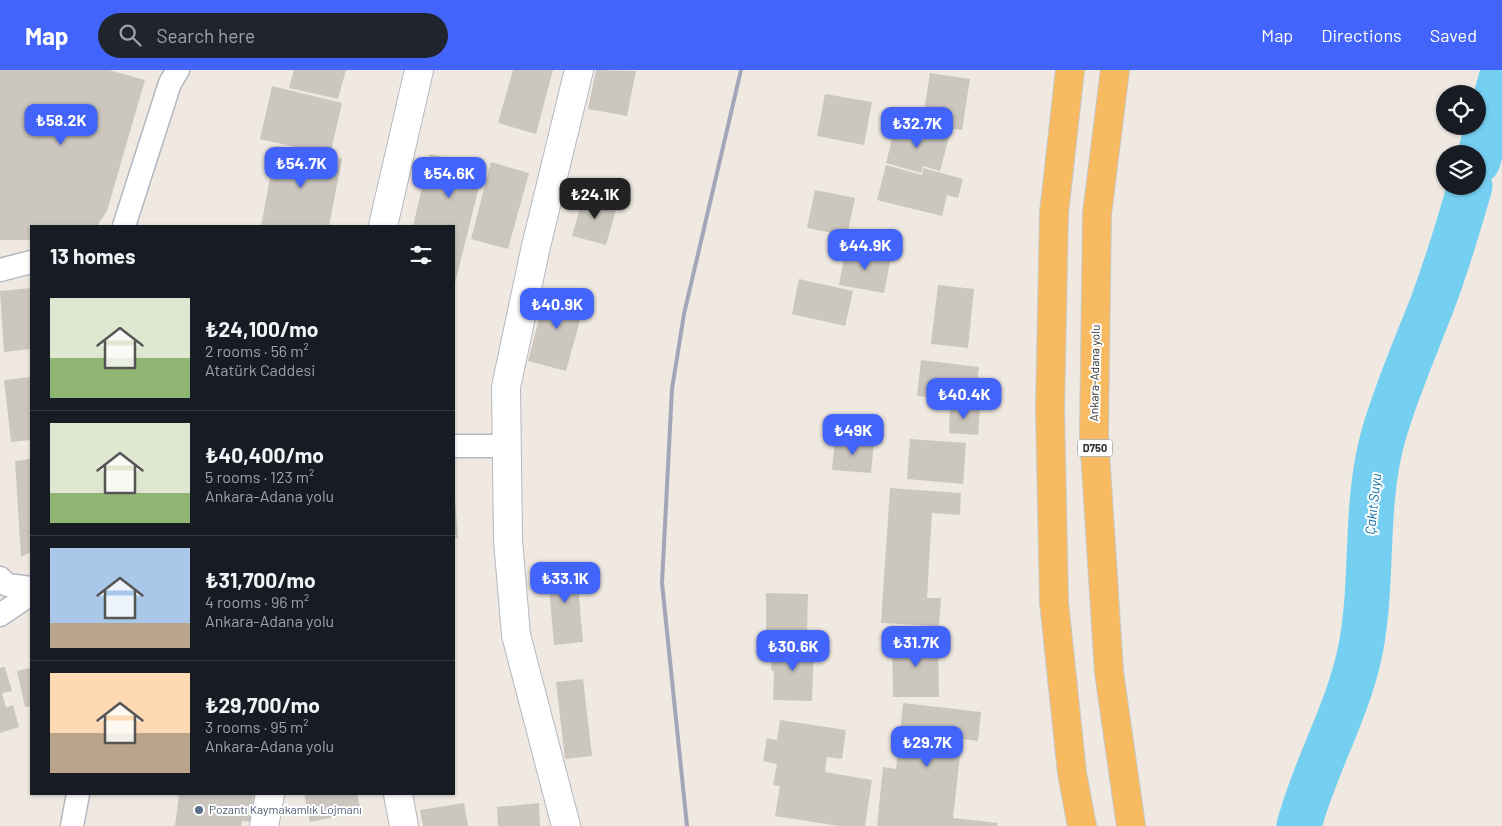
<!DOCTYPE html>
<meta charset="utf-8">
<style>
body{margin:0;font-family:Barlow,sans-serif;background:#20242c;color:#f1f3f6;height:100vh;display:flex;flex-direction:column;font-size:19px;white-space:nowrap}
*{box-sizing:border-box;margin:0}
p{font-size:16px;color:#9ea1a6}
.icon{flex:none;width:28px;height:28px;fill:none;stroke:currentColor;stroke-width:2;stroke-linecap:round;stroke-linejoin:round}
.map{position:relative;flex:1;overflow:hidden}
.sheet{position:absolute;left:30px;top:155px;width:425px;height:570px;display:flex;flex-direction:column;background:#171b24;border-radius:0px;box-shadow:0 1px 4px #0004}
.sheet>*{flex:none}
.tools{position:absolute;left:1436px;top:15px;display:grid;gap:10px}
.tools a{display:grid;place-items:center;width:50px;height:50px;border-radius:50%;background:#171b24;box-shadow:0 1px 4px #0004;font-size:25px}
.price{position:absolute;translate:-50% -42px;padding:0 11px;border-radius:10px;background:#4264fb;color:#fff;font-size:16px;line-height:32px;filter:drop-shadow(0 1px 2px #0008)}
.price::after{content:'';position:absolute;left:50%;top:30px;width:15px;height:11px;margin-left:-8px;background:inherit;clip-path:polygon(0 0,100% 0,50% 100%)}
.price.selected{background:#222;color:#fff}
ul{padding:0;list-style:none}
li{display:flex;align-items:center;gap:15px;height:125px;padding:0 20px}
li+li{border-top:1px solid #363941}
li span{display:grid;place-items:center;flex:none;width:140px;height:100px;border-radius:0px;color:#555}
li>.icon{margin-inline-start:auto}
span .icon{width:60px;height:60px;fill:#fffc;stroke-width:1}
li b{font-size:21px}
h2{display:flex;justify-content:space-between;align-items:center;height:60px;padding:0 20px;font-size:21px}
header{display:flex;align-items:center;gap:30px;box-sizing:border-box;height:70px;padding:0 25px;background:#4264fb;color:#fff}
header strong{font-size:24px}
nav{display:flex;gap:28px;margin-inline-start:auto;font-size:18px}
.search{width:350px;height:45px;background:#20242c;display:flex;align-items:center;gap:12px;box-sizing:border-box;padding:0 18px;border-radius:28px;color:#9ea1a6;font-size:19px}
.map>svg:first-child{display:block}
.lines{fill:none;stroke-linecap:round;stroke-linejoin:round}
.river{stroke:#75cff0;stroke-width:45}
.building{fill:#cbc7bf}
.minor-casing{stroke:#b4b7c1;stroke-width:25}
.secondary-casing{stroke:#b4b7c1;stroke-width:30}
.trunk-casing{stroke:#c9c9c9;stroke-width:30}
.minor{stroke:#fff;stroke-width:22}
.secondary{stroke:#fff;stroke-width:28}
.trunk{stroke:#f8ba60;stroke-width:28}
.rail{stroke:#a3a6b8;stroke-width:4}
.service-dot{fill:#5c6f8a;stroke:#fff;stroke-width:2}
.labels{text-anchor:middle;stroke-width:4;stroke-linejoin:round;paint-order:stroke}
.shield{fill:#fff;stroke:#6d6d6d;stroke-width:1}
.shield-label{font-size:11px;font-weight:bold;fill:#2e2e2e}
.street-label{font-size:12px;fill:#2e2e2e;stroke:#fff}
.service-label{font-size:12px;fill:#4e5e75;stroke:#fff;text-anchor:start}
.water-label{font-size:14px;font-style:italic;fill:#0d6fa3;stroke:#fff}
</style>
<header>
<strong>Map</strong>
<div class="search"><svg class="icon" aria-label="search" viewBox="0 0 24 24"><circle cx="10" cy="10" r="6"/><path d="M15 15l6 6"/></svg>Search here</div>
<nav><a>Map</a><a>Directions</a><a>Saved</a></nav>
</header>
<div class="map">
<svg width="1502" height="756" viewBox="0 0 1502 756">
<rect width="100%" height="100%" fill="#efe9e1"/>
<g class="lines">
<g class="river">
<path d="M1478,91L1502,5"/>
<path d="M1299,756C1315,695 1349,640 1361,577C1374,507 1364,436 1383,367C1396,321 1416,276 1433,232C1447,194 1459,155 1470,116"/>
</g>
</g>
<g class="building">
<path d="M0,0H109L145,10L107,141L97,156H31V170H0Z"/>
<path d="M294,0H346L338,29L289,18Z"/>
<path d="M513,0H553L536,64L498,53Z"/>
<path d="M596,0L636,1L627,46L588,39Z"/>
<path d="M930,3L970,9L962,60L922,54Z"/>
<path d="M272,16L342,33L330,85L260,69Z"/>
<path d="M825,24L872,32L864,75L817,66Z"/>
<path d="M896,53L949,67L940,101L923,96L921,103L886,93Z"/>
<path d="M276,76L342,89L329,156H261Z"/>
<path d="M430,84L484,97L454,217V156H413Z"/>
<path d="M491,92L529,103L508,179L471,169Z"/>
<path d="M886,95L922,105L923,98L963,109L958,128L947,125L942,146L877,130Z"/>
<path d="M815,120L855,128L847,166L807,158Z"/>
<path d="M584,124L618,133L606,175L572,166Z"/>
<path d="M846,178L891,187L884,223L839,215Z"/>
<path d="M799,209L853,221L845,256L792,244Z"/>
<path d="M938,215L974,219L968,278L931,274Z"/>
<path d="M31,218V279L4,282L0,221Z"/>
<path d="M547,218L586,229L566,301L528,291Z"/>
<path d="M921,290L979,297L975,332L917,326Z"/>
<path d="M31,307V370L11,372L4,310Z"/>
<path d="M950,336L980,338L978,365L949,363Z"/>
<path d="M835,368L874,372L871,403L832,400Z"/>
<path d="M910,369L966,373L963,414L907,409Z"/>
<path d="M31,389V482L21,487L15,391Z"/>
<path d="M454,415L458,468H454Z"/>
<path d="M890,418L961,423L960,445L932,443L927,528H941L939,556L881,553Z"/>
<path d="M576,493L583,572L554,575L547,495Z"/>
<path d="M766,523L808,524L807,564H766Z"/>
<path d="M892,570H938L939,627H893Z"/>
<path d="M772,575L814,576L812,631L773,630L774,601L771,600Z"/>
<path d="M5,597L12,621L2,623L6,638L13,635L19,657L0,663V598Z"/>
<path d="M31,598V636L25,637L17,601Z"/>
<path d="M583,609L592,686L565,689L556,612Z"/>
<path d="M903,633L981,642L978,671L962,669L953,748L998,753L997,756H877L883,697L896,699Z"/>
<path d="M780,650L846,660L842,689L827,687L825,702L872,710L865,756H839L775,746L780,716L773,715L777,694L763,691L767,668L777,670Z"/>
<path d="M179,724L254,725L251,752L242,751L241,756H175Z"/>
<path d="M304,724H357L361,742L310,752Z"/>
<path d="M464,733L468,756H423L420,740Z"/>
<path d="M539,733L540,756H498L497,737Z"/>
</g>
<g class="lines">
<defs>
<g id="minor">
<path d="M124,156L170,13L178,0"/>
<path d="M0,200L31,192"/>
<path d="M454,376H508"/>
<path d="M0,508L7,515L31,518"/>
<path d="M0,545L31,524"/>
<path d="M72,756L78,724"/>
</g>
<g id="secondary">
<path d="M383,156L419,0"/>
<path d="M398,724L404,756"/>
<path d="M264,756L270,724"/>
<path d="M566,756L516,565L508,470L506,317L536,176L579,0"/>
</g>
<g id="trunk">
<path d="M1070,0L1054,143L1050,339L1054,532L1072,703L1082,756"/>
<path d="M1115,0L1097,144L1094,366L1109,602L1131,756"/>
</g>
</defs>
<use href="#minor" class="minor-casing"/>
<use href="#secondary" class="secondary-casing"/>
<use href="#trunk" class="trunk-casing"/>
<use href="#minor" class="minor"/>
<use href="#secondary" class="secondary"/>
<use href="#trunk" class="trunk"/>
<path class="rail" d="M687,756L662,513L672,319L684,244L741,0"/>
</g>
<circle class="service-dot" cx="199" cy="740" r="5"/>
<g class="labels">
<rect class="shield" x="1077.5" y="369.5" width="35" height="17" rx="4"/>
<g class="shield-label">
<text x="1095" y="382">D750</text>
</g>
<g class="street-label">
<text transform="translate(1095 303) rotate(-89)" y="4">Ankara-Adana yolu</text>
</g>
<g class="service-label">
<text x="209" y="744">Pozantı Kaymakamlık Lojmanı</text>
</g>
<g class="water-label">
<text transform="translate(1373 434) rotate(-84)" y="5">Çakıt Suyu</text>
</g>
</g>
</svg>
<div class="tools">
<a><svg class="icon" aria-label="locate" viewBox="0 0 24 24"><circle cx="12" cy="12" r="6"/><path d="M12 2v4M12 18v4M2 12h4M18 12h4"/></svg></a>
<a><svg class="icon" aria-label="layers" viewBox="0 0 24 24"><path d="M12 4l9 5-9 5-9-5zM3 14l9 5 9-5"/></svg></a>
</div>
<b class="price" style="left:61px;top:76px">₺58.2K</b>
<b class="price" style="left:917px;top:79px">₺32.7K</b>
<b class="price" style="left:301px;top:119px">₺54.7K</b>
<b class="price" style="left:449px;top:129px">₺54.6K</b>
<b class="price selected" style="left:595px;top:150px">₺24.1K</b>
<b class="price" style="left:865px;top:201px">₺44.9K</b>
<b class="price" style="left:557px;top:260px">₺40.9K</b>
<b class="price" style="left:964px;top:350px">₺40.4K</b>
<b class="price" style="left:853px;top:386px">₺49K</b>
<b class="price" style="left:565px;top:534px">₺33.1K</b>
<b class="price" style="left:916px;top:598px">₺31.7K</b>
<b class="price" style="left:793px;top:602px">₺30.6K</b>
<b class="price" style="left:927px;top:698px">₺29.7K</b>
<section class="sheet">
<h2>13 homes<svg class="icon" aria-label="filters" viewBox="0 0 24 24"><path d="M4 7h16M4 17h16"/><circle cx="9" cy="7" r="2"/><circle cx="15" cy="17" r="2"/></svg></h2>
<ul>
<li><span style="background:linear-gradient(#dfe7d0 60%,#8fb573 0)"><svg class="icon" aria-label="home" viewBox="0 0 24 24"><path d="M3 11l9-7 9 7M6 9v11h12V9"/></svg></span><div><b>₺24,100/mo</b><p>2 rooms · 56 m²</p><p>Atatürk Caddesi</p></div></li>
<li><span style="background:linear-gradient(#dfe7d0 70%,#8fb573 0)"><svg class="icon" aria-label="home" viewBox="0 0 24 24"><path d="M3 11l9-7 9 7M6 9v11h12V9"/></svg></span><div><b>₺40,400/mo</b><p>5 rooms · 123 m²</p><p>Ankara-Adana yolu</p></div></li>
<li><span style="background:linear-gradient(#a9c7e8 75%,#b9a48a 0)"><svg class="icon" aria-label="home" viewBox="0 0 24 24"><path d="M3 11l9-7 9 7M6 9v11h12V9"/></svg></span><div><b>₺31,700/mo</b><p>4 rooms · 96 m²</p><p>Ankara-Adana yolu</p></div></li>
<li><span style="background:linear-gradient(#ffd9b3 60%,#b9a48a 0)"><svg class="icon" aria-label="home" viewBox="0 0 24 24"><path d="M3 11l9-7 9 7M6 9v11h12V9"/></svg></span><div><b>₺29,700/mo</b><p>3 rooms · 95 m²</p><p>Ankara-Adana yolu</p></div></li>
</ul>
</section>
</div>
